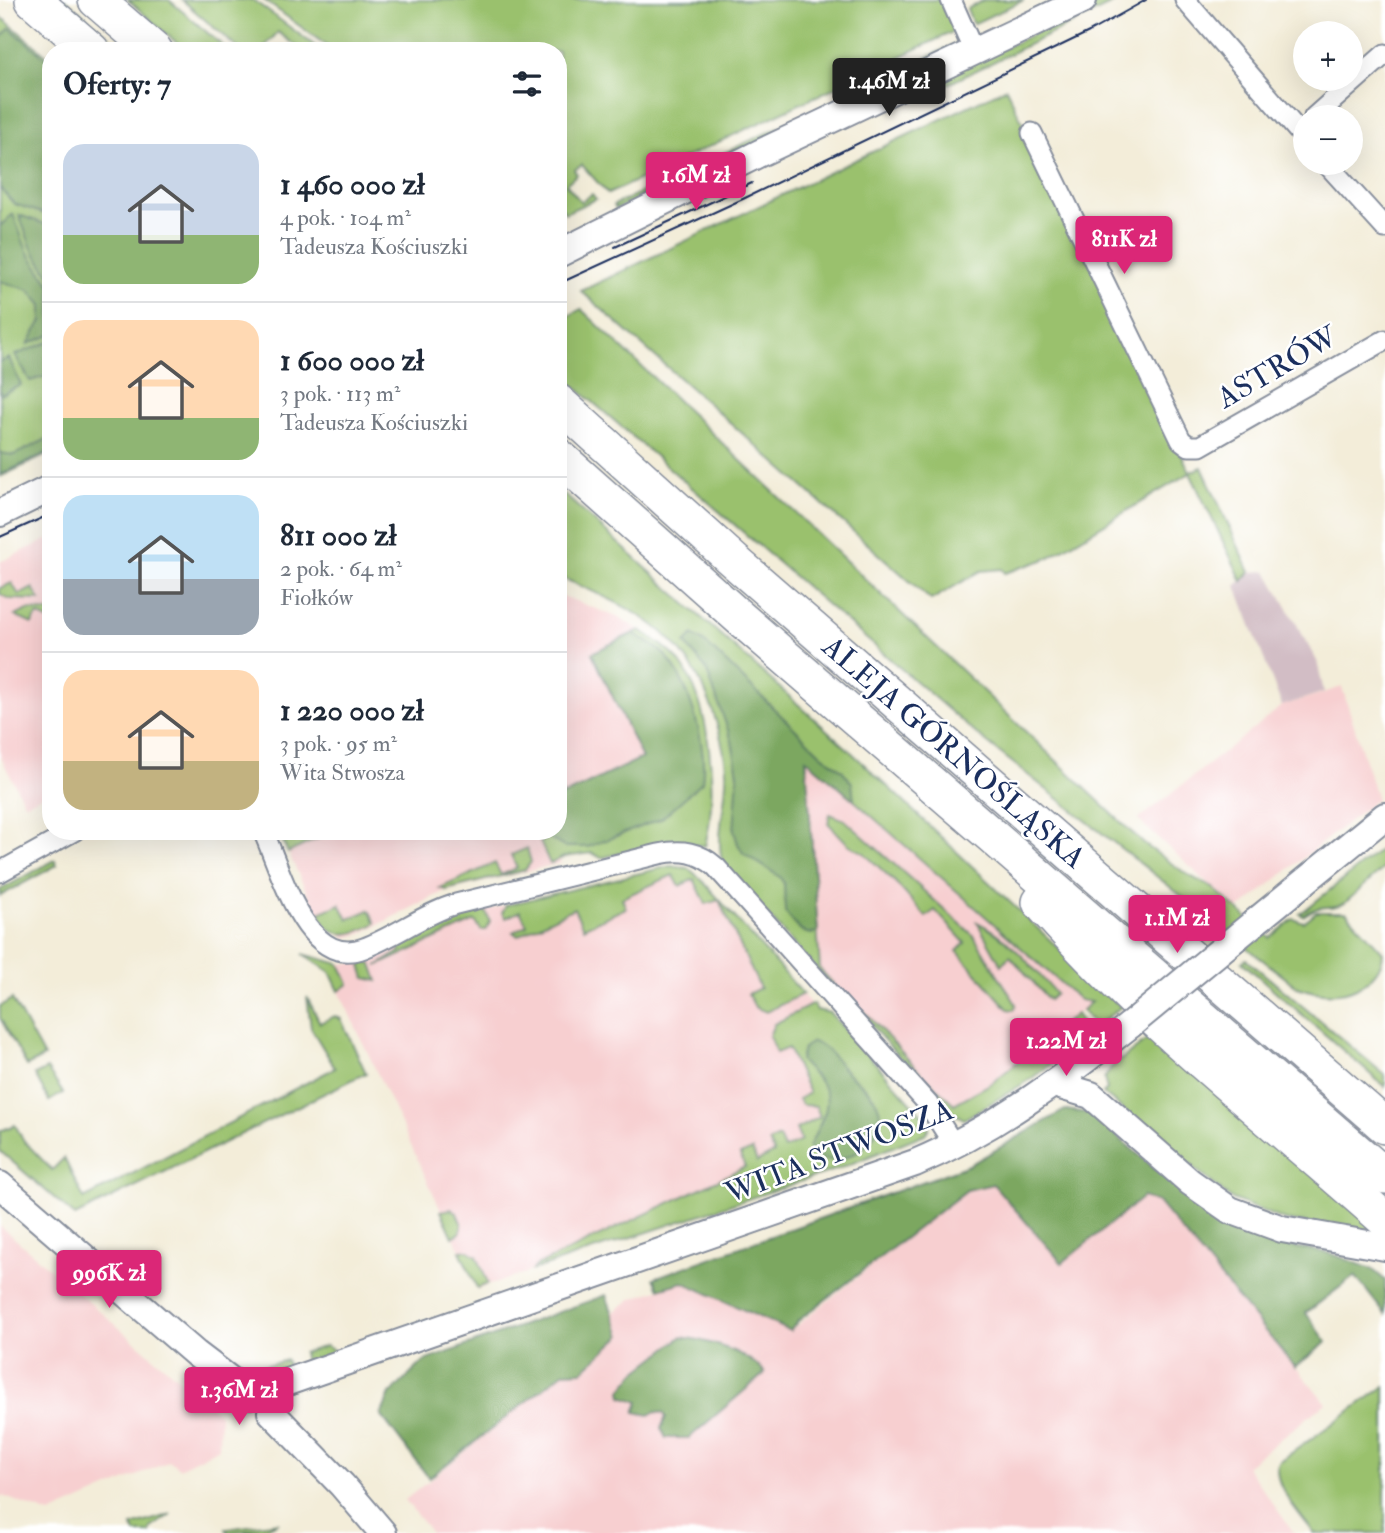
<!DOCTYPE html>
<html lang="pl">
<meta charset="utf-8">
<style>
body{margin:0;font-family:"IM FELL Double Pica",serif;background:#f6f6f7;color:#1f2937;height:100vh;display:flex;flex-direction:column;font-size:26px;white-space:nowrap}
*{box-sizing:border-box;margin:0}
p{font-size:23px;color:#747a83}
.icon{flex:none;width:38px;height:38px;fill:none;stroke:currentColor;stroke-width:2;stroke-linecap:round;stroke-linejoin:round}
.map{position:relative;flex:1;overflow:hidden}
.panel{position:absolute;left:42px;top:42px;width:525px;height:798px;display:flex;flex-direction:column;background:#fff;border-radius:28px;box-shadow:0 7px 28px #0002}
.panel>*{flex:none}
.fabs{position:absolute;left:1293px;top:21px;display:grid;gap:14px}
.fabs a{display:grid;place-items:center;width:70px;height:70px;border-radius:50%;background:#fff;box-shadow:0 7px 28px #0002;font-size:35px}
.price{position:absolute;translate:-50% -60px;padding:0 16px;border-radius:7px;background:#db2777;color:#fff;font-size:23px;line-height:46px;filter:drop-shadow(0 2px 4px #0008)}
.price::after{content:'';position:absolute;left:50%;top:42px;width:21px;height:16px;margin-left:-10px;background:inherit;clip-path:polygon(0 0,100% 0,50% 100%)}
.price.active{background:#222;color:#fff}
ul{padding:0;list-style:none}
li{display:flex;align-items:center;gap:21px;height:175px;padding:0 21px}
li+li{border-top:2px solid #e0e1e3}
li span{display:grid;place-items:center;flex:none;width:196px;height:140px;border-radius:21px;color:#555}
li>.icon{margin-inline-start:auto}
span .icon{width:84px;height:84px;fill:#fffc;stroke-width:1}
li b{font-size:30px}
h2{display:flex;justify-content:space-between;align-items:center;height:84px;padding:0 21px;font-size:30px}
.map>svg:first-child{display:block}
.built{fill:#f7cfd0}
.industrial{fill:#d2bdc5}
.green{fill:#9ac16d;stroke:#5a7866;stroke-width:2}
.forest{fill:#7ba760;stroke:#4b6b5f;stroke-width:2}
.lines{fill:none;stroke-linecap:round;stroke-linejoin:round}
.street-casing{stroke:#878e9c;stroke-width:23}
.secondary-casing{stroke:#878e9c;stroke-width:30}
.highway-casing{stroke:#878e9c;stroke-width:38}
.street{stroke:#fff;stroke-width:19}
.secondary{stroke:#fff;stroke-width:26}
.highway{stroke:#fff;stroke-width:35}
.tram{stroke:#1b2f5e;stroke-width:2}
.secondary-bridge-casing{stroke:#878e9c;stroke-width:30;stroke-linecap:butt}
.secondary-bridge{stroke:#fff;stroke-width:26}
.labels{text-anchor:middle;stroke-width:5;stroke-linejoin:round;paint-order:stroke}
.street-label{font-size:30px;fill:#1b2f5e;stroke:#fff}
</style>
<div class="map">
<svg width="1385" height="1533" viewBox="0 0 1385 1533">
<rect width="100%" height="100%" fill="#fff"/>
<filter id="ink" filterUnits="userSpaceOnUse"><feTurbulence type="fractalNoise" baseFrequency=".0143" numOctaves="2"/><feDisplacementMap in="SourceGraphic" scale="14" xChannelSelector="R" yChannelSelector="G"/><feConvolveMatrix kernelMatrix="1 2 1 2 8 2 1 2 1" color-interpolation-filters="sRGB"/></filter>
<filter id="wash" filterUnits="userSpaceOnUse"><feTurbulence type="fractalNoise" baseFrequency=".00686" numOctaves="4" result="noise"/><feDisplacementMap in="SourceGraphic" scale="28" xChannelSelector="R" yChannelSelector="G"/><feGaussianBlur stdDeviation="1.57" result="paint"/><feColorMatrix in="noise" values="0 0 0 0 0 0 0 0 0 0 0 0 0 0 0 0 0 1.4 0 .05"/><feComposite in="paint" operator="in"/></filter>
<g filter="url(#wash)">
<rect width="100%" height="100%" fill="#f3edd9"/>
<g class="built">
<path d="M51,538V791L25,804L0,756V562Z"/>
<path d="M558,590L560,595L617,617L640,630L592,654L643,758L558,798Z"/>
<path d="M1342,687L1377,799L1238,910L1138,820L1282,706Z"/>
<path d="M805,758L1079,1000L1092,1002L991,1084L954,1104L918,1070L862,1009L857,1010L820,969Z"/>
<path d="M278,831H546L561,863L443,892L360,934L346,938L328,929L319,918Z"/>
<path d="M670,866H684L701,879L925,1134L838,1169L478,1289L330,972L340,964L373,961L449,919Z"/>
<path d="M993,1184L1062,1263L1144,1197L1158,1202L1326,1403L1246,1466L1294,1533H431L405,1500L564,1372L583,1371L621,1336L611,1314L633,1298L683,1282L790,1331L967,1190Z"/>
<path d="M0,1226L220,1414L219,1448L179,1468L170,1461L50,1514L0,1495Z"/>
</g>
<path class="industrial" d="M1267,571L1317,661L1324,692L1282,706L1236,586L1250,572Z"/>
<g class="green">
<path d="M55,0H66L125,51H114Z"/>
<path d="M128,0H169L229,51H186Z"/>
<path d="M182,0H253L322,51H303L278,32L261,51H241Z"/>
<path d="M264,0H943L957,30L608,194L582,165L574,170L577,174L566,184L581,202L592,194L596,199L565,213L558,202V51H334Z"/>
<path d="M984,0H1024L973,24L967,9Z"/>
<path d="M1105,0H1120L932,92L928,84Z"/>
<path d="M0,16L51,59V453L0,477Z"/>
<path d="M959,42L961,47L616,209L614,205Z"/>
<path d="M1006,88L1190,472L1202,467L1250,572L1242,581L1190,473L1046,559L1005,573L1002,569L981,571L931,600L581,291Z"/>
<path d="M581,309L1144,844L1188,875L1213,888L1270,938L1293,919L1304,922L1316,912H1346L1383,952C1383,960 1380,967 1375,973C1354,998 1326,997 1297,987L980,737L558,372V322Z"/>
<path d="M558,489L849,750L1121,1007L1096,1026L1082,1010L1091,1002L1080,1000L806,758L820,969L838,989L837,992L724,867C713,838 728,801 726,771C725,749 717,723 710,703C680,625 629,608 558,576Z"/>
<path d="M12,583L19,595L33,588L40,600L9,599L0,594V588Z"/>
<path d="M28,610L51,612V622L38,615L32,624L15,616Z"/>
<path d="M640,630C653,639 669,648 679,661C712,704 718,794 705,846L669,842L601,858L592,853L564,857L550,864L540,842L549,838L546,831H558V786L563,796L642,758L592,653Z"/>
<path d="M830,814L845,820L973,935L1016,1004L1014,1010L1008,1009L957,951L965,943L935,910L926,917L895,882L864,853L848,844L828,823Z"/>
<path d="M278,831H334L288,853Z"/>
<path d="M1385,846V867L1345,903C1329,911 1320,902 1303,916L1300,914Z"/>
<path d="M527,848L531,862L525,870L446,890L440,888L495,863L501,875L517,868L511,855Z"/>
<path d="M55,860L57,865L0,896V890Z"/>
<path d="M670,866L688,868L701,879L803,994L766,1012L755,1007L748,994L760,988L719,900L706,904L694,879L680,886L673,875L622,898L626,908L583,928L574,908L518,936L513,932L527,925L520,911L506,918L502,913L506,905Z"/>
<path d="M340,904L348,919L369,910L376,923C355,935 331,943 319,913Z"/>
<path d="M485,910L490,921L486,930H481L475,921L377,966L401,951L399,946C427,929 454,918 485,910Z"/>
<path d="M977,922C1009,937 1033,968 1056,994L1049,1000L1010,956L1001,965Z"/>
<path d="M303,954L340,964L349,984L339,991L330,972Z"/>
<path d="M1246,959L1385,1075V1087L1242,962Z"/>
<path d="M364,963L372,964L378,981L365,978L361,966Z"/>
<path d="M307,997L320,1023L335,1016L341,1019L366,1073L75,1216L0,1151V1131L15,1125L24,1141L52,1170L64,1158L84,1199L335,1068L311,1028Z"/>
<path d="M12,999L44,1057L27,1066L0,1018V1006Z"/>
<path d="M813,1004L817,1010L830,1013L927,1120L929,1128L925,1134L838,1169L533,1270L536,1266L745,1167L740,1155L752,1150L757,1162L774,1153L769,1142L779,1137L784,1149L801,1141L796,1129L820,1117L816,1106L802,1105L798,1099L809,1093L788,1048L776,1053L769,1036L774,1024Z"/>
<path d="M862,1009L918,1070L954,1104L992,1083L1076,1014L1090,1035L1028,1081L964,1119L946,1109L857,1010Z"/>
<path d="M1153,1035L1383,1234L1284,1220L1230,1198L1103,1093L1107,1089L1104,1079L1111,1068Z"/>
<path d="M47,1069L63,1093L49,1101L35,1075Z"/>
<path d="M451,1209L457,1213L462,1225L459,1233L453,1237L441,1211Z"/>
<path d="M467,1250L477,1256L488,1284L477,1288L460,1251Z"/>
<path d="M207,1339C236,1363 248,1373 286,1360L288,1367C251,1377 238,1374 208,1350Z"/>
<path d="M326,1346L338,1353L305,1362L303,1353Z"/>
<path d="M1385,1386V1533H1314C1302,1516 1269,1483 1279,1462Z"/>
<path d="M171,1514L151,1528L150,1533H136L132,1526Z"/>
<path d="M279,1522L256,1533H245L259,1529L228,1533L226,1529Z"/>
</g>
<g class="forest">
<path d="M10,28L51,63V216L14,204L0,188V38Z"/>
<path d="M13,214L27,251L51,286V335L28,344L42,321V305L29,290L0,281V226Z"/>
<path d="M19,215L51,226V277L32,249Z"/>
<path d="M51,341V375L30,381L15,355Z"/>
<path d="M9,358L21,385L0,395V362Z"/>
<path d="M51,437V451L0,475V453L14,455Z"/>
<path d="M634,633C644,641 656,645 665,655C689,681 708,747 702,782L661,819L588,847H564L549,838L546,831H558V798L642,758L592,653Z"/>
<path d="M693,635L709,646L821,754L842,770L852,783L854,800L806,759L818,932C804,939 793,923 785,912L784,884L780,877L743,853L738,844L734,831L738,774L732,741L706,669L685,643Z"/>
<path d="M812,1042C830,1046 836,1063 849,1074C859,1083 869,1089 876,1101C898,1142 824,1181 809,1147C816,1129 836,1105 822,1085C816,1075 806,1069 800,1060L803,1048Z"/>
<path d="M1065,1110L1090,1113L1217,1222L1287,1246L1330,1253L1372,1269L1385,1280V1314L1355,1276L1306,1313L1327,1342L1295,1367L1158,1202L1143,1197L1062,1263L993,1184L967,1190L798,1321L790,1331L683,1282L659,1289L654,1278L969,1165Z"/>
<path d="M606,1295L621,1336L582,1371L564,1372L429,1478L381,1415L390,1394L424,1361Z"/>
<path d="M681,1337C707,1340 748,1352 765,1373L689,1438H666L661,1428L666,1417L663,1413L656,1412L649,1415L635,1412L639,1402L622,1396L621,1390L636,1372Z"/>
</g>
</g>
<g filter="url(#ink)">
<g class="lines">
<defs>
<g id="street">
<path d="M951,0L974,52"/>
<path d="M1185,0L1306,140"/>
<path d="M1314,117L1385,54"/>
<path d="M1032,133L1181,440L1189,446H1200L1385,340"/>
<path d="M1326,163L1385,228"/>
<path d="M263,831C281,870 306,970 364,948C396,936 423,914 456,904L659,854C682,849 699,852 716,867L928,1104L954,1145"/>
<path d="M0,872L74,831"/>
</g>
<g id="secondary">
<path d="M558,254L760,153L1083,0"/>
<path d="M0,513L51,488"/>
<path d="M1255,922L1385,816"/>
<path d="M1054,1084L1091,1095L1190,1182L1230,1210L1282,1229L1385,1247"/>
<path d="M0,1185L196,1354L250,1395"/>
<path d="M276,1386L915,1163C995,1129 1062,1079 1130,1025"/>
<path d="M271,1412L342,1485L383,1533"/>
</g>
<g id="highway">
<path d="M33,0L92,51"/>
<path d="M96,0L155,51"/>
<path d="M558,402L733,560L1385,1126"/>
<path d="M558,456L740,618L1385,1176"/>
<path d="M1040,902C1142,1020 1269,1116 1385,1220"/>
</g>
</defs>
<use href="#street" class="street-casing"/>
<use href="#secondary" class="secondary-casing"/>
<use href="#highway" class="highway-casing"/>
<use href="#street" class="street"/>
<use href="#secondary" class="secondary"/>
<use href="#highway" class="highway"/>
<g class="tram">
<path d="M615,247L752,183"/>
<path d="M558,284L745,198L1089,32L1146,0"/>
<path d="M0,537L51,514"/>
</g>
<defs>
<path id="secondary-bridge" d="M1130,1025L1255,922"/>
</defs>
<use href="#secondary-bridge" class="secondary-bridge-casing"/>
<use href="#secondary-bridge" class="secondary-bridge"/>
</g>
</g>
<g class="labels">
<g class="street-label">
<text transform="translate(1277 367) rotate(-30)" y="10">ASTRÓW</text>
<text transform="translate(954 752) rotate(41)" y="10">ALEJA GÓRNOŚLĄSKA</text>
<text transform="translate(839 1151) rotate(-21)" y="10">WITA STWOSZA</text>
</g>
</g>
</svg>
<div class="fabs">
<a>+</a>
<a>−</a>
</div>
<b class="price active" style="left:889px;top:118px">1.46M zł</b>
<b class="price" style="left:696px;top:212px">1.6M zł</b>
<b class="price" style="left:1124px;top:276px">811K zł</b>
<b class="price" style="left:1177px;top:955px">1.1M zł</b>
<b class="price" style="left:1066px;top:1078px">1.22M zł</b>
<b class="price" style="left:109px;top:1310px">996K zł</b>
<b class="price" style="left:239px;top:1427px">1.36M zł</b>
<section class="panel">
<h2>Oferty: 7<svg class="icon" aria-label="filters" viewBox="0 0 24 24"><path d="M4 7h16M4 17h16"/><circle cx="9" cy="7" r="2"/><circle cx="15" cy="17" r="2"/></svg></h2>
<ul>
<li><span style="background:linear-gradient(#c9d6e8 65%,#8fb573 0)"><svg class="icon" aria-label="home" viewBox="0 0 24 24"><path d="M3 11l9-7 9 7M6 9v11h12V9"/></svg></span><div><b>1 460 000 zł</b><p>4 pok. · 104 m²</p><p>Tadeusza Kościuszki</p></div></li>
<li><span style="background:linear-gradient(#ffd9b3 70%,#8fb573 0)"><svg class="icon" aria-label="home" viewBox="0 0 24 24"><path d="M3 11l9-7 9 7M6 9v11h12V9"/></svg></span><div><b>1 600 000 zł</b><p>3 pok. · 113 m²</p><p>Tadeusza Kościuszki</p></div></li>
<li><span style="background:linear-gradient(#bfe0f5 60%,#9aa5b1 0)"><svg class="icon" aria-label="home" viewBox="0 0 24 24"><path d="M3 11l9-7 9 7M6 9v11h12V9"/></svg></span><div><b>811 000 zł</b><p>2 pok. · 64 m²</p><p>Fiołków</p></div></li>
<li><span style="background:linear-gradient(#ffd9b3 65%,#c2b280 0)"><svg class="icon" aria-label="home" viewBox="0 0 24 24"><path d="M3 11l9-7 9 7M6 9v11h12V9"/></svg></span><div><b>1 220 000 zł</b><p>3 pok. · 95 m²</p><p>Wita Stwosza</p></div></li>
</ul>
</section>
</div>
